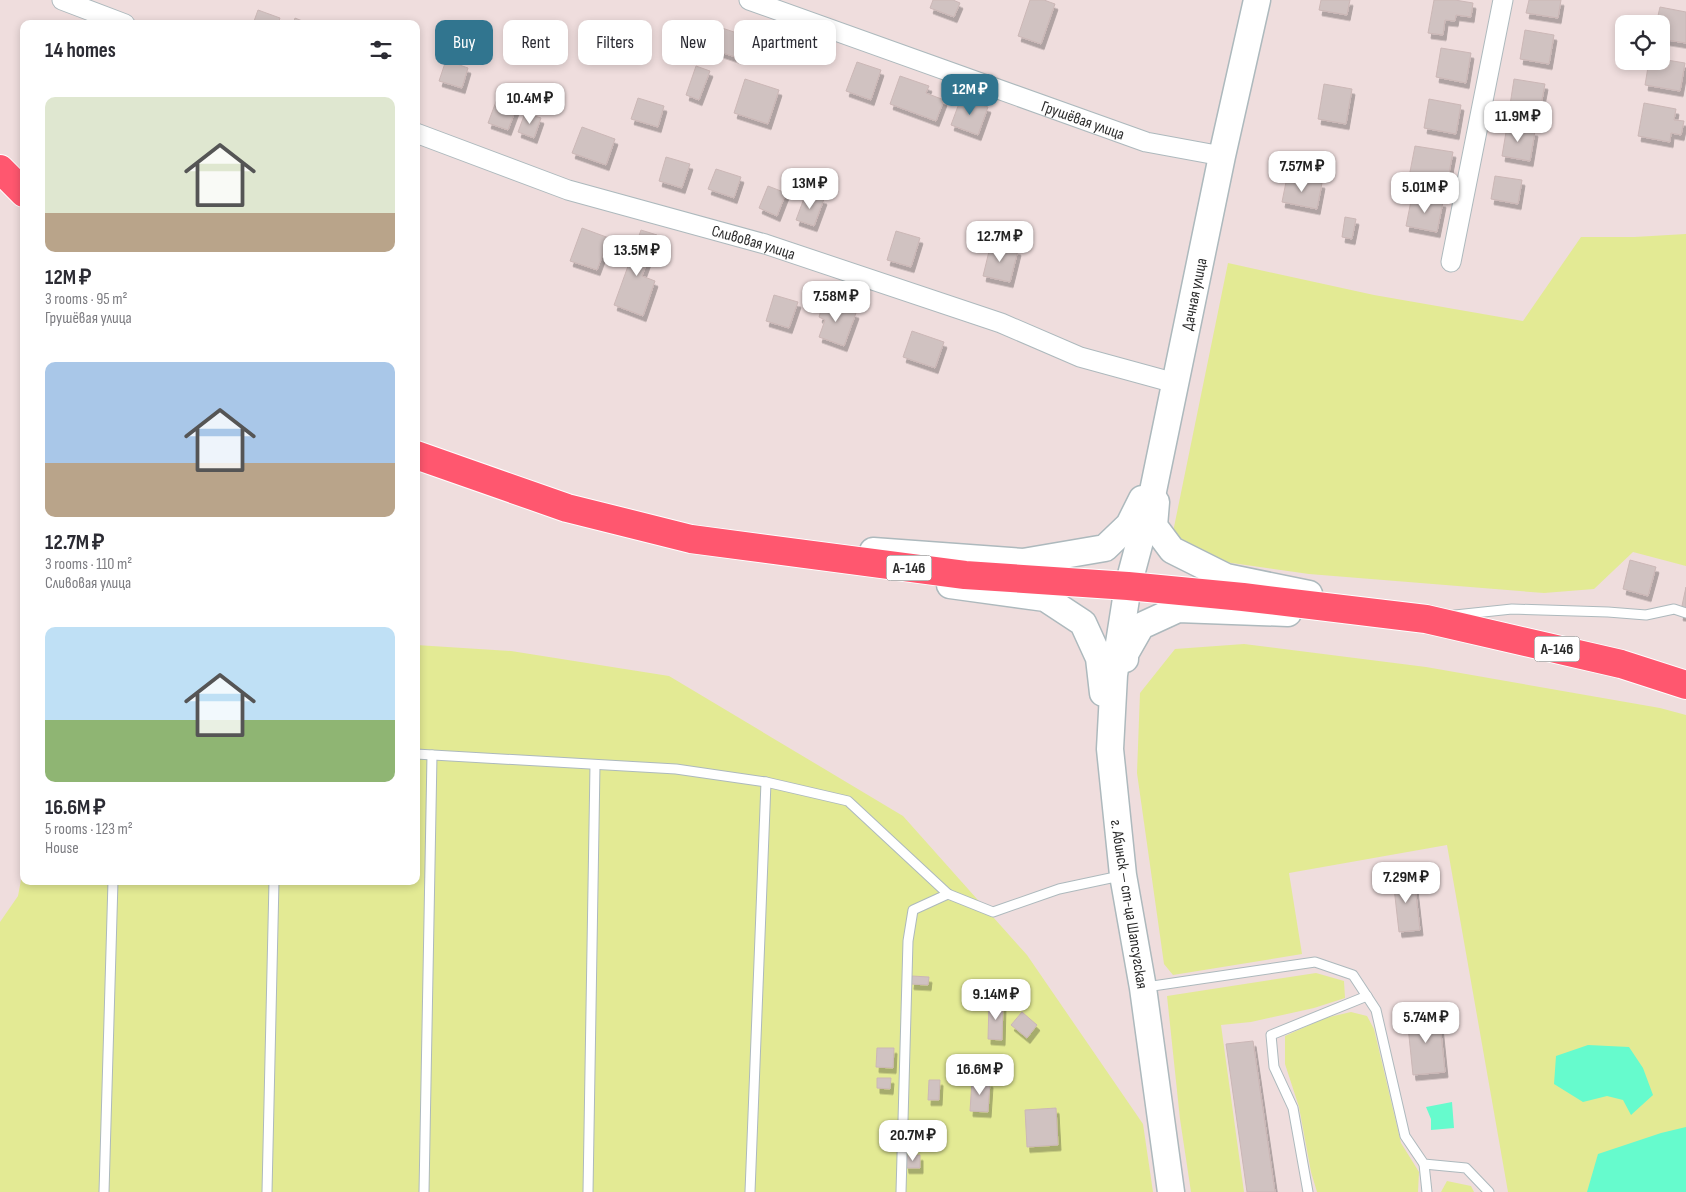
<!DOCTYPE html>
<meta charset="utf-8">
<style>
body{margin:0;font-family:"Sofia Sans Condensed",sans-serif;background:#f7f7f7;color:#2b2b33;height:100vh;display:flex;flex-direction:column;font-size:19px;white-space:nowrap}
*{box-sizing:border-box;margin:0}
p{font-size:16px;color:#7c7c81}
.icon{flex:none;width:28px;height:28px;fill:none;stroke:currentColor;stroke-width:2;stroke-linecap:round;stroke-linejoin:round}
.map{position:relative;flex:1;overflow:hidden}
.drawer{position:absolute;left:20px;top:20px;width:400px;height:865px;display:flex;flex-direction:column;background:#fff;border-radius:10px;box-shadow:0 2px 8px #0003}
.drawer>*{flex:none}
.top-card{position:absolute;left:435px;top:20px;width:475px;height:45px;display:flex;gap:10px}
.tools{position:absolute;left:1615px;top:15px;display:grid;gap:10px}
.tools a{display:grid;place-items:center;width:55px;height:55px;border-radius:10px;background:#fff;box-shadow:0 2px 8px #0003;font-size:25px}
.price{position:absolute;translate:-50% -42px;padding:0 11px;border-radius:10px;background:#fff;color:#222;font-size:16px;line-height:32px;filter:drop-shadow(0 1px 2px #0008)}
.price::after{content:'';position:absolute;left:50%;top:30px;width:15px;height:11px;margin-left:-8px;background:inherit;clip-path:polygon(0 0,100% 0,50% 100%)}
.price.selected{background:#31758f;color:#fff}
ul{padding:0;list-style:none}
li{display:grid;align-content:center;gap:10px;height:265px;padding:0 25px}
li span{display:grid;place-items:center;height:155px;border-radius:10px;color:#555}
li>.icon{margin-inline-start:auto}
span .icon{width:90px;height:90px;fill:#fffc;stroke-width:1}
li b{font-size:21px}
h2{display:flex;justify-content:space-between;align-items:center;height:60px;padding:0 25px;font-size:21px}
.chip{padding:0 18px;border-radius:10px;background:#fff;box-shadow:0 2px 8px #0003;font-size:18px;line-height:45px}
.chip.selected{background:#31758f;color:#fff}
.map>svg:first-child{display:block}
.green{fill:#e3ea94}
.water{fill:#66fbcd}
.building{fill:#d0c2c1;stroke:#cbb7b6;filter:url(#shadow)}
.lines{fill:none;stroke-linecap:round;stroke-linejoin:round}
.lane-casing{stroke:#adb9bd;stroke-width:11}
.street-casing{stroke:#adb9bd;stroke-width:21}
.secondary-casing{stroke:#adb9bd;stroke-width:29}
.highway-casing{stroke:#fff;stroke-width:30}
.lane{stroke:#fff;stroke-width:9}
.street{stroke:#fff;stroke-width:19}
.secondary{stroke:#fff;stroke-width:26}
.highway{stroke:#ff576f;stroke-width:28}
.labels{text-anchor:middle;stroke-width:4;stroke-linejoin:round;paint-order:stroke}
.shield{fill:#fff;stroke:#6b6b6b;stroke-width:1}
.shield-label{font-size:15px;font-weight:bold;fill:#2c2c2c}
.street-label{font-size:16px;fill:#2c2c2c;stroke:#fff}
</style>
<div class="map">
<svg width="1686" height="1192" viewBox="0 0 1686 1192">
<defs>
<filter id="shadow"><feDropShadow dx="3" dy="5.5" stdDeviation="0" flood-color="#0004"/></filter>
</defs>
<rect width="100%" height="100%" fill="#efdddd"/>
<g class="green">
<path d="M1686,234V566L1633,552L1594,589L1544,593L1309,574L1197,558L1173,532L1228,263L1374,295L1523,321L1581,237H1634Z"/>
<path d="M1244,644L1426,667L1660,708L1686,715V1192H1508L1447,845L1289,873L1302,954L1173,975L1164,964L1137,773L1140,693L1175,649Z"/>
<path d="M416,645L511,651L669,676L903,816L1027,955L1143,1124L1153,1192H0V922L18,896L24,864V881H416Z"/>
<path d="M1316,973L1344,981L1345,998L1314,1008L1251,1022L1221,1025L1244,1192H1191L1180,1119L1167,996Z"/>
<path d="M1351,1012L1367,1016L1374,1029L1401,1143L1419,1172L1418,1192H1317L1311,1172L1299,1107L1285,1064V1036L1325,1018Z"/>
<path d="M1447,1181L1471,1186L1474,1192H1441Z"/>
</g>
<g class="water">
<path d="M1588,1045L1629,1047L1643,1068L1653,1095L1631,1115L1623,1100L1607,1096L1583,1102L1554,1084L1556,1056Z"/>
<path d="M1452,1102L1454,1128L1431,1130V1119L1426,1107Z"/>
<path d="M1686,1127V1192H1587L1598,1154L1661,1133Z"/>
</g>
<g class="building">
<path d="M933,0H953L960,3L954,17L930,8Z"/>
<path d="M1030,0H1044L1055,4L1041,44L1018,36Z"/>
<path d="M1321,0H1350L1347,15L1319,10Z"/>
<path d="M1434,0H1455L1473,3L1471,17L1456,15L1455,21L1445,20L1443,35L1428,33Z"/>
<path d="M1529,0H1561L1558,18L1526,13Z"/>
<path d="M1660,7L1686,12V43L1661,39V24H1656Z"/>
<path d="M258,10L280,18L278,24H253Z"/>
<path d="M295,18L310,24H293Z"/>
<path d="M719,27L746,36L738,58L711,49Z"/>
<path d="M1525,30L1554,35L1549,64L1520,59Z"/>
<path d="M1441,48L1471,53L1466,83L1436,77Z"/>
<path d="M1661,59L1685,63L1680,91L1645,85L1649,61H1661Z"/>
<path d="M446,60L468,68L462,88L439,81Z"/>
<path d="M857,62L881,70L871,100L846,91Z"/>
<path d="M696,66L710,71L699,100L686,95Z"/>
<path d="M900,76L929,86L926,93L944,100L936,121L890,104Z"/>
<path d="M745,79L779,90L768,124L734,113Z"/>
<path d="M1514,79L1545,84L1540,110L1510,105Z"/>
<path d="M1324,84L1352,89L1346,124L1318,119Z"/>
<path d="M638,98L664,106L658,127L631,119Z"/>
<path d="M961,98L988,107L978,135L951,125Z"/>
<path d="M497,99L517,106L508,130L488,123Z"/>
<path d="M1429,99L1461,105L1456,134L1424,128Z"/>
<path d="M1644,103L1676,109L1674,120L1684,121L1681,135L1671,133L1670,142L1638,136Z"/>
<path d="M525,113L541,118L534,138L518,132Z"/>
<path d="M1507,126L1535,131L1530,161L1502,156Z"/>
<path d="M582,127L615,139L606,165L572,153Z"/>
<path d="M1415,146L1453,152L1447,184L1409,177Z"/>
<path d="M666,157L690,164L682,188L659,181Z"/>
<path d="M716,169L741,177L734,198L708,189Z"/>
<path d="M1495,176L1522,180L1518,204L1491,199Z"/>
<path d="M1287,177L1322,183L1317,209L1282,202Z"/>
<path d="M768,186L786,193L777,216L759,208Z"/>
<path d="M806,193L824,199L814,226L796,220Z"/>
<path d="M1412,196L1443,202L1437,232L1406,226Z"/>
<path d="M1345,217L1356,219L1352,239L1342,237Z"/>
<path d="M582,228L609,238L597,270L570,261Z"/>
<path d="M641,230L657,235L642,276L655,281L643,316L614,305Z"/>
<path d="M896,231L920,238L911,267L887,260Z"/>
<path d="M991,243L1018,250L1010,282L983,276Z"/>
<path d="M774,295L798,302L789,328L766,321Z"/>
<path d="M824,301L856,313L844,346L819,337L825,320L819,317Z"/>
<path d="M912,331L944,342L935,368L903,357Z"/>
<path d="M1630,560L1656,567L1648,596L1623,589Z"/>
<path d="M1686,587V616L1680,615Z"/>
<path d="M1414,877L1420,930L1399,932L1393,879Z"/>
<path d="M912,976L929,977L928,985L911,984Z"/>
<path d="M989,1003H1003L1002,1040L988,1039Z"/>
<path d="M1022,1012L1037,1025L1027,1038L1011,1025Z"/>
<path d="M1439,1013L1445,1072L1413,1075L1407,1017Z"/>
<path d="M1253,1041L1275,1192H1247L1226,1044Z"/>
<path d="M877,1048H894L893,1068L876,1067Z"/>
<path d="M877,1078H891L890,1089L877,1088Z"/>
<path d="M929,1080H940L939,1100H928Z"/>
<path d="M972,1080L990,1082L988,1112L970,1111Z"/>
<path d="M1056,1108L1058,1145L1027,1147L1025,1110Z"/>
<path d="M920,1155V1168H906L905,1156Z"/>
</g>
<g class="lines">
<defs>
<g id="lane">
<path d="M1455,615L1512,609L1608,612L1646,615L1674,609L1686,613"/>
<path d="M416,754L676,769L766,782L848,801L948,894L993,912L1059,889L1120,876"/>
<path d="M1146,987L1315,962L1353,975L1376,1010L1405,1136L1424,1164L1466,1168L1489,1192"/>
<path d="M1424,1164L1427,1192"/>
<path d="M104,1192L113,881"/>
<path d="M267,1192L274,881"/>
<path d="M424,1192L432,755"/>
<path d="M588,1192L595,765"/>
<path d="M750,1192L766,782"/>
<path d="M901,1192L908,941L913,910L948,894"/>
<path d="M1308,1192L1293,1108L1274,1067L1271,1035L1367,996"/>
</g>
<g id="street">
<path d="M62,0L125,24"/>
<path id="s1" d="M749,0L1146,142L1222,156"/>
<path id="s2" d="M416,133L568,190L765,244L1001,323L1080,357L1175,383"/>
<path d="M1451,262L1503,0"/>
</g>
<g id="secondary">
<path d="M1156,502L1154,526L1172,550L1226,577L1309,594"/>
<path d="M873,551L1023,562L1105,548L1129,525L1142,499"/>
<path d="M950,585L1045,598L1083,623L1099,658L1103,693"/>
<path d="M1125,659V654L1141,626L1178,609L1288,613"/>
<path id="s3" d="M1171,1192L1143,988L1123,875L1110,749L1114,675L1128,586L1152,496L1222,156L1257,0"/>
</g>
<g id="highway">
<path d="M0,169L24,193"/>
<path d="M416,455L567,508L691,539L965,575L1128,586L1243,597L1426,619L1621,664L1686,685"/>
</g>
</defs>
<use href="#lane" class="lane-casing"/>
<use href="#street" class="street-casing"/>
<use href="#secondary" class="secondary-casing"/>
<use href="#highway" class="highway-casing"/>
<use href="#lane" class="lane"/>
<use href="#street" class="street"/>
<use href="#secondary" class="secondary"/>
<use href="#highway" class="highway"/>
</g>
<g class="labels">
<g class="shield">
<rect x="886.5" y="555.5" width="45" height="25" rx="4"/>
<rect x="1534.5" y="636.5" width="45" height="25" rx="4"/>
</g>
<g class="shield-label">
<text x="909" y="573">А-146</text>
<text x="1557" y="654">А-146</text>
</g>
<g class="street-label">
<text dy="6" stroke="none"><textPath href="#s1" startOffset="355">Грушёвая улица</textPath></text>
<text dy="6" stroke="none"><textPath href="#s2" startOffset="355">Сливовая улица</textPath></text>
<text dy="6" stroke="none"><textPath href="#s3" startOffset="911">Дачная улица</textPath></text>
<text transform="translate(1130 904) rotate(81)" y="6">г. Абинск — ст-ца Шапсугская</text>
</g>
</g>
</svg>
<div class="tools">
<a><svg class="icon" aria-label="locate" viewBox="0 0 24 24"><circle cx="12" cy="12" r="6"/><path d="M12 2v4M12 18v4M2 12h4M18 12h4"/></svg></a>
</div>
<b class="price selected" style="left:970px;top:116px">12M ₽</b>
<b class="price" style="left:530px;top:125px">10.4M ₽</b>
<b class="price" style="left:1518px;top:143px">11.9M ₽</b>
<b class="price" style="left:1302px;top:193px">7.57M ₽</b>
<b class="price" style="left:810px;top:210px">13M ₽</b>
<b class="price" style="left:1425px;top:214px">5.01M ₽</b>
<b class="price" style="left:1000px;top:263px">12.7M ₽</b>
<b class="price" style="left:637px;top:277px">13.5M ₽</b>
<b class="price" style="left:836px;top:323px">7.58M ₽</b>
<b class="price" style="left:1406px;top:904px">7.29M ₽</b>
<b class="price" style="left:996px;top:1021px">9.14M ₽</b>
<b class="price" style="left:1426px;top:1044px">5.74M ₽</b>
<b class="price" style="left:980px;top:1096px">16.6M ₽</b>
<b class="price" style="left:913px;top:1162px">20.7M ₽</b>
<div class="top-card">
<a class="chip selected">Buy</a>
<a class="chip">Rent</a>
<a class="chip">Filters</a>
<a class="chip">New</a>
<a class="chip">Apartment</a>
</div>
<section class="drawer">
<h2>14 homes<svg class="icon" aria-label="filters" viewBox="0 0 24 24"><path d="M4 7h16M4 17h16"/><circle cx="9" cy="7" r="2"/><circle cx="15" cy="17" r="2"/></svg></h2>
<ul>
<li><span style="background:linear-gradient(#dfe7d0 75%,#b9a48a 0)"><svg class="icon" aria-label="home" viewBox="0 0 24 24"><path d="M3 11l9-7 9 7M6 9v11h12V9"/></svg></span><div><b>12M ₽</b><p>3 rooms · 95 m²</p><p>Грушёвая улица</p></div></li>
<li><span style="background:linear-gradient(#a9c7e8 65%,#b9a48a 0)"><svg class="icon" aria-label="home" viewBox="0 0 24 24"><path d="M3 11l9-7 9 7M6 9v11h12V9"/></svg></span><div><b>12.7M ₽</b><p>3 rooms · 110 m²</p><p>Сливовая улица</p></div></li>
<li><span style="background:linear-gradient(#bfe0f5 60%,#8fb573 0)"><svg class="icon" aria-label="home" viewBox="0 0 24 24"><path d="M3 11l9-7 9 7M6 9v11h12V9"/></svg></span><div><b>16.6M ₽</b><p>5 rooms · 123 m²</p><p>House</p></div></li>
</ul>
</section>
</div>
